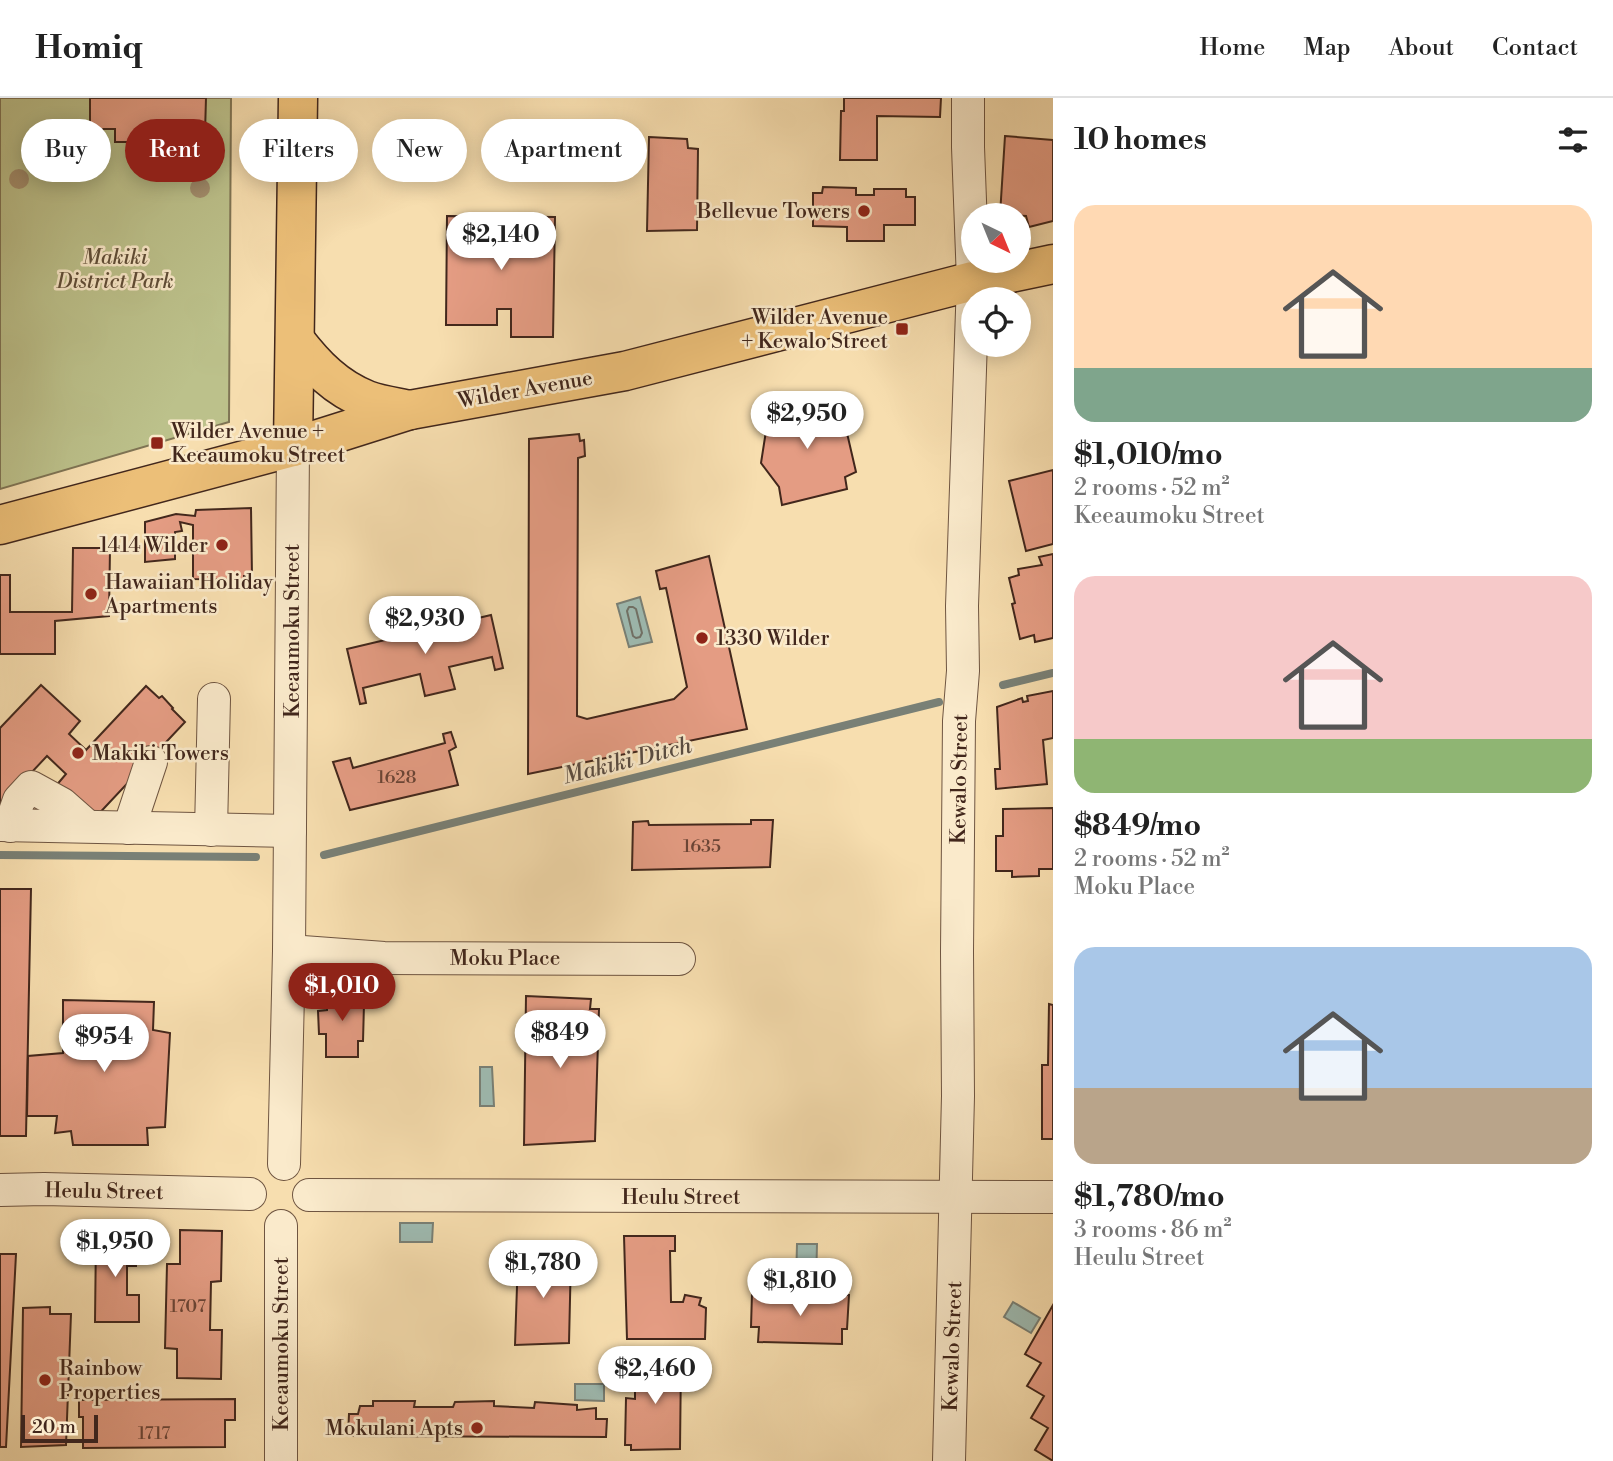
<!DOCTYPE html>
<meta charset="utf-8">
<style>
body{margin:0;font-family:"Libre Bodoni",serif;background:#f2f2f2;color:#222;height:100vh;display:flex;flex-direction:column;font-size:26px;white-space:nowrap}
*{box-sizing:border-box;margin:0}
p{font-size:23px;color:#767676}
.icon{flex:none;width:38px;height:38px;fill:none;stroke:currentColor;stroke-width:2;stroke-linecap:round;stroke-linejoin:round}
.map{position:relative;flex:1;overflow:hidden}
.details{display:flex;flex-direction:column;background:#fff;width:560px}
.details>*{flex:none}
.top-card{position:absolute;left:21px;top:21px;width:665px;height:63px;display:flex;gap:14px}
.needle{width:46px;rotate:137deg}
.buttons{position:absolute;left:961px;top:105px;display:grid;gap:14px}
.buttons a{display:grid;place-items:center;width:70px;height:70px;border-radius:50%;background:#fff;box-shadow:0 4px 18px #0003;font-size:35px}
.scale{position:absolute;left:21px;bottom:18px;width:77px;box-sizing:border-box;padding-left:7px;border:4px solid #42271c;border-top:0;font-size:19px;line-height:24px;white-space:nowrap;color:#42271c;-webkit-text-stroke:5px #faeacb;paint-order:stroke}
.price{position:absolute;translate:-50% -60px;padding:0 16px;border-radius:24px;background:#fff;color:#222;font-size:23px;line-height:46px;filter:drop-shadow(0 2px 4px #0008)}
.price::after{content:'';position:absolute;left:50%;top:42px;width:21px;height:16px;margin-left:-10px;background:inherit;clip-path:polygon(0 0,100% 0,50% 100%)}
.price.on{background:#8f2418;color:#fff}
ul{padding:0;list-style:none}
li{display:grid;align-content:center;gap:14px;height:371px;padding:0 21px}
li span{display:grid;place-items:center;height:217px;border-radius:21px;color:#555}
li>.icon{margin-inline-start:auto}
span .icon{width:126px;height:126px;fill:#fffc;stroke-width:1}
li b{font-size:30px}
h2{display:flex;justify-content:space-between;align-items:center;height:84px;padding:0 21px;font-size:30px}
.pill{padding:0 24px;border-radius:32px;background:#fff;box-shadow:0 4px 18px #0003;font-size:24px;line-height:63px}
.pill.on{background:#8f2418;color:#fff}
header{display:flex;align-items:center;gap:42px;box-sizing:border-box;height:98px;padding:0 35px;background:#fff;border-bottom:2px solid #e0e0e0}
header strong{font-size:33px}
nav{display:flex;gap:38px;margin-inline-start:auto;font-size:24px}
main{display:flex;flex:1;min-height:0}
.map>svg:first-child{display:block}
.green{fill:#bcc18b;stroke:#7f7454;stroke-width:2}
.water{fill:#9ebbb2;stroke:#798076;stroke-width:2}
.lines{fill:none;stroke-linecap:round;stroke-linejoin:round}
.shore{stroke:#707167;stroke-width:2}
.stream{stroke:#798076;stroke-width:8}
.building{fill:#e49c83;stroke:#42271c;stroke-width:2}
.minor-casing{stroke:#6f5541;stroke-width:34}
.major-casing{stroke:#42271c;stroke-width:41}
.minor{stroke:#faeacb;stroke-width:32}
.major{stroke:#ecbf78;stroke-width:38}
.tree{fill:#a48f6e}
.poi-dot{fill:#8f2418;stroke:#faeacb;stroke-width:2.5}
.labels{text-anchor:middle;stroke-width:5;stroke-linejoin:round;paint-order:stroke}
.number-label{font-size:18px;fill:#6a4436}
.poi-label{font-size:21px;fill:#42271c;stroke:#faeacb;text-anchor:start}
.park-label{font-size:21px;font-style:italic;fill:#604e38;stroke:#faeacb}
.street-label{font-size:21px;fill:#42271c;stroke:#faeacb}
.water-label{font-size:23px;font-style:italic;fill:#594c42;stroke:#faeacb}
</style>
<header>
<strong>Homiq</strong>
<nav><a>Home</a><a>Map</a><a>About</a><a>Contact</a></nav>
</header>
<main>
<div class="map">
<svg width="1053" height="1363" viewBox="0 0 1053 1363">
<rect width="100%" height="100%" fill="#f7deaf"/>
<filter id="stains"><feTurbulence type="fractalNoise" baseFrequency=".00286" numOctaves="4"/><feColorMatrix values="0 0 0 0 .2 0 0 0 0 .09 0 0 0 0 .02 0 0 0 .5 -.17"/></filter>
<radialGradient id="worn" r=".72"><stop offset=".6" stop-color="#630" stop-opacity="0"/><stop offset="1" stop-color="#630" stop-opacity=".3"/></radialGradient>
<path class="green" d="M0,0H231L229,324L0,391Z"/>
<g class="water">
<path d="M640,499L652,544L629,549L617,506Z"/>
<path d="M480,969H492L494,1008H480Z"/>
<path d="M400,1125H433L432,1144H400Z"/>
<path d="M797,1146H817L816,1186H796Z"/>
<path d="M1013,1204L1040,1220L1031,1235L1004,1219Z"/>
<path d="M575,1286H604V1303L575,1302Z"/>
</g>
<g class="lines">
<path class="shore" d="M629,509H633L636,511L642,535L640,539L636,540L633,538L627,513Z"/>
<g class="stream">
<path d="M1003,587L1053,575"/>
<path d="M0,757L256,759"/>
<path d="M324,757L939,604"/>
</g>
</g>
<g class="building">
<path d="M90,0H206L205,35H143V44H115V31H90Z"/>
<path d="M844,0H941L940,19L877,18V62H840L841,13H844Z"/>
<path d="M1005,38L1053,42V123L1029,129L1026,118L1000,117Z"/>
<path d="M649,39L687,41L688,50L698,51L697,132L647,133Z"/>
<path d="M823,89L856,90V97H874V91H906V99H915V127H884V143H847V129L813,128V95H822Z"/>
<path d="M447,118L555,119L553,239H511V211H497V227H446Z"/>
<path d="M825,300L827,311L841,309L856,374L845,379L847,391L782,407L779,389L761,365L766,333L762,316Z"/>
<path d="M579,336L580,343L584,342L585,358L578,360L577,618L587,621L674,601L687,589L666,490L660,491L656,473L709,458L747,631L528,676L529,341Z"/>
<path d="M1053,372V446L1026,453L1009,383Z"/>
<path d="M251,410L252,478H244V482L193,481V427L180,424L182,433L175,434V461L145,464V424L176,416L195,418L196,412Z"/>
<path d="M73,450H110L109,518L55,523V556H0V477H10V514H72Z"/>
<path d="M1053,456V540L1035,544L1034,537L1020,541L1012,506L1015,505L1009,480L1019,477L1018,471L1042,467L1039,459Z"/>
<path d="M491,517L503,570L495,572L492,559L449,569L455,591L425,598L420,576L363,590L366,605L360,606L347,551Z"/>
<path d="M41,587L80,623L69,636L86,652L146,588L159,600L162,598L173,610L172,611L185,624L92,723L55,689L66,676L47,658L0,708V630Z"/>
<path d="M1053,593V640L1043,642L1047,686L996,691L995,671H1000L997,609L1022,600L1023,604L1028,603L1027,598Z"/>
<path d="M451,634L456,649L449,653L458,687L350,712L333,664L350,660L353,670L445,645L443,636Z"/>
<path d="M1053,710V771H1039V778L1012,779V773H996V738H1003V711Z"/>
<path d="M751,722H773L770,769L632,772L633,724L648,723L649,727L751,726Z"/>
<path d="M0,791H31L26,1038H0Z"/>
<path d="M327,891L358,893V907L364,906L363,943H358V959H326V936H319L318,913L327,912Z"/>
<path d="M526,898L591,901L590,911H599L595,1043L524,1047Z"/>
<path d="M63,902L154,904L153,932L170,935L165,1029L147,1030L148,1047H73L71,1033L55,1035L57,1018H27L28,958L63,955Z"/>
<path d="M1049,906L1053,907V1041H1042V967H1048Z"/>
<path d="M180,1132L222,1133L221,1183L211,1184L210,1232H222L221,1281L177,1280V1251L165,1250L167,1166H180Z"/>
<path d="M96,1137H136V1168H127V1197H139V1224H95Z"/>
<path d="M624,1138H675V1153H670L671,1204H683L685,1197L701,1200L699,1207L706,1210L705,1241H627Z"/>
<path d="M0,1156H16L6,1349H0Z"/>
<path d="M571,1158L569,1245L515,1247L518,1159Z"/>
<path d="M752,1195L849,1197L847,1231H842V1246L758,1244L759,1229H751Z"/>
<path d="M1053,1207V1363L1035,1352L1048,1330L1031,1320L1044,1298L1027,1288L1041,1265L1025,1256Z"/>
<path d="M50,1209V1216H71L66,1347L21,1349L23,1210Z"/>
<path d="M635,1259L681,1261L680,1351L631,1352V1347H625L626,1300L635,1301Z"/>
<path d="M235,1301V1322H225V1349L83,1350V1319H79V1302Z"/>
<path d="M373,1303H415L414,1309H453L455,1304L494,1303V1308L534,1310L535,1304L577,1307V1312L596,1310V1321H607L606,1339L348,1338L349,1316H358L360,1308H373Z"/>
</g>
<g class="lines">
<defs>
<g id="minor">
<path d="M0,727L290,733"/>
<path d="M10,728L19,702L31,689L62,706L87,728"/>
<path d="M129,730L151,664"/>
<path d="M211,732L214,601"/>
<path d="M289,853L384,860L679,861"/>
<path d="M284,1066L289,853L293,349"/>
<path d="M0,1092L44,1091L250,1096"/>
<path d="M309,1097L1053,1099"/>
<path d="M281,1363V1128"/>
<path d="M949,1363L958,998L957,854L959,623L963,573L962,508L973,183L968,49V0"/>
</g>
<g id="major">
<path d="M295,242C315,268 336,290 367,302C380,307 396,309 410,312"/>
<path d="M293,349L298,0"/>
<path d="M0,427L293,349L410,312L625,273L973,183L1053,166"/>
</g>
</defs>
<use href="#minor" class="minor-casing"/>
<use href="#major" class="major-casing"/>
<use href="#minor" class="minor"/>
<use href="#major" class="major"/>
</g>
<g class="tree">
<circle cx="19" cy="81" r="10"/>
<circle cx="200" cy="90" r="10"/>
</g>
<g class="poi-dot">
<circle cx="864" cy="113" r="7"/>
<rect x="895" y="224" width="14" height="14" rx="3.5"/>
<rect x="150" y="338" width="14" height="14" rx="3.5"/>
<circle cx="222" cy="447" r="7"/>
<circle cx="91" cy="496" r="7"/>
<circle cx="702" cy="540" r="7"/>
<circle cx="78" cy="655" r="7"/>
<circle cx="45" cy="1282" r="7"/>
<circle cx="477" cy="1330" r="7"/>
</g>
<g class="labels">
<g class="number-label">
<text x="397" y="685">1628</text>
<text x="702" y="754">1635</text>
<text x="188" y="1214">1707</text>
<text x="154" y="1341">1717</text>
</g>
<g class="poi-label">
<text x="850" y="120" text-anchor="end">Bellevue Towers</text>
<text x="888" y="226" text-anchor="end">Wilder Avenue<tspan x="888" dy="24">+ Kewalo Street</tspan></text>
<text x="171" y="340">Wilder Avenue +<tspan x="171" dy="24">Keeaumoku Street</tspan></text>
<text x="208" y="454" text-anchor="end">1414 Wilder</text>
<text x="105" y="491">Hawaiian Holiday<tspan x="105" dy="24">Apartments</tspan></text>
<text x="716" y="547">1330 Wilder</text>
<text x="92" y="662">Makiki Towers</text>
<text x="59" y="1277">Rainbow<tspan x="59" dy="24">Properties</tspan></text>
<text x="463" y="1337" text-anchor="end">Mokulani Apts</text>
</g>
<g class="park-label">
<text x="115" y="166">Makiki<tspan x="115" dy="24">District Park</tspan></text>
</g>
<g class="street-label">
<text transform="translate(525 291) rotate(-10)" y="7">Wilder Avenue</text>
<text transform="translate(292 533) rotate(-90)" y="7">Keeaumoku Street</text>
<text transform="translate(959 681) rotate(-89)" y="7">Kewalo Street</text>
<text x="505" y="867">Moku Place</text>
<text transform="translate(104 1093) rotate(1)" y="7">Heulu Street</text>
<text x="681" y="1106">Heulu Street</text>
<text transform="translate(281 1246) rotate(-90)" y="7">Keeaumoku Street</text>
<text transform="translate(952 1248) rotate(-88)" y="7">Kewalo Street</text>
</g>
<g class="water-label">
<text transform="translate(627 662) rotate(-14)" y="8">Makiki Ditch</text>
</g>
</g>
<rect width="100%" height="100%" filter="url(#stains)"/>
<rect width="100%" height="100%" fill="url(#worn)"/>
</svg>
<div class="buttons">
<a><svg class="needle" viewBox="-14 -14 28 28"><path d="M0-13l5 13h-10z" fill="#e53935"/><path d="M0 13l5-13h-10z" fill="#767676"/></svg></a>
<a><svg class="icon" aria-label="locate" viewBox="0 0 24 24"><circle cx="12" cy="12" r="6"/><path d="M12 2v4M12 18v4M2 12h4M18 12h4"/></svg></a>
</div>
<div class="scale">20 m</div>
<b class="price" style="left:501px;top:174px">$2,140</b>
<b class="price" style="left:807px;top:353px">$2,950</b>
<b class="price" style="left:425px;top:558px">$2,930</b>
<b class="price on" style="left:342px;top:925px">$1,010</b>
<b class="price" style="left:560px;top:972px">$849</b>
<b class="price" style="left:104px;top:976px">$954</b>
<b class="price" style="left:115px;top:1181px">$1,950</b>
<b class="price" style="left:543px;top:1202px">$1,780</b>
<b class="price" style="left:800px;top:1220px">$1,810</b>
<b class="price" style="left:655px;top:1308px">$2,460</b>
<div class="top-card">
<a class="pill">Buy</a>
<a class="pill on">Rent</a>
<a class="pill">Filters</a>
<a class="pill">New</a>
<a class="pill">Apartment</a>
</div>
</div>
<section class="details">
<h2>10 homes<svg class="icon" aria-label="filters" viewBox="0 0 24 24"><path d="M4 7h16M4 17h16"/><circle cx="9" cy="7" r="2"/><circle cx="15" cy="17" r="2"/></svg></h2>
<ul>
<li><span style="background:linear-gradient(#ffd9b3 75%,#7fa58c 0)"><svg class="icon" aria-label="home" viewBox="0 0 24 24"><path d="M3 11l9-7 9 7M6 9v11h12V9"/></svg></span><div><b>$1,010/mo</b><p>2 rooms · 52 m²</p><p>Keeaumoku Street</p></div></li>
<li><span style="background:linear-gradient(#f6c9c9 75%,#8fb573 0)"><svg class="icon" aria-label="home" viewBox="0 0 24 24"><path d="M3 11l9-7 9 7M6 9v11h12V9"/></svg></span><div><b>$849/mo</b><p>2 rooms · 52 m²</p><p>Moku Place</p></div></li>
<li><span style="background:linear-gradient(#a9c7e8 65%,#b9a48a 0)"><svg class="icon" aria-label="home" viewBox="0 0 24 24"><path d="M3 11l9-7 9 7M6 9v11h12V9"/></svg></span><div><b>$1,780/mo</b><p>3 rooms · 86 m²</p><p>Heulu Street</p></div></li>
</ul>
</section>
</main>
